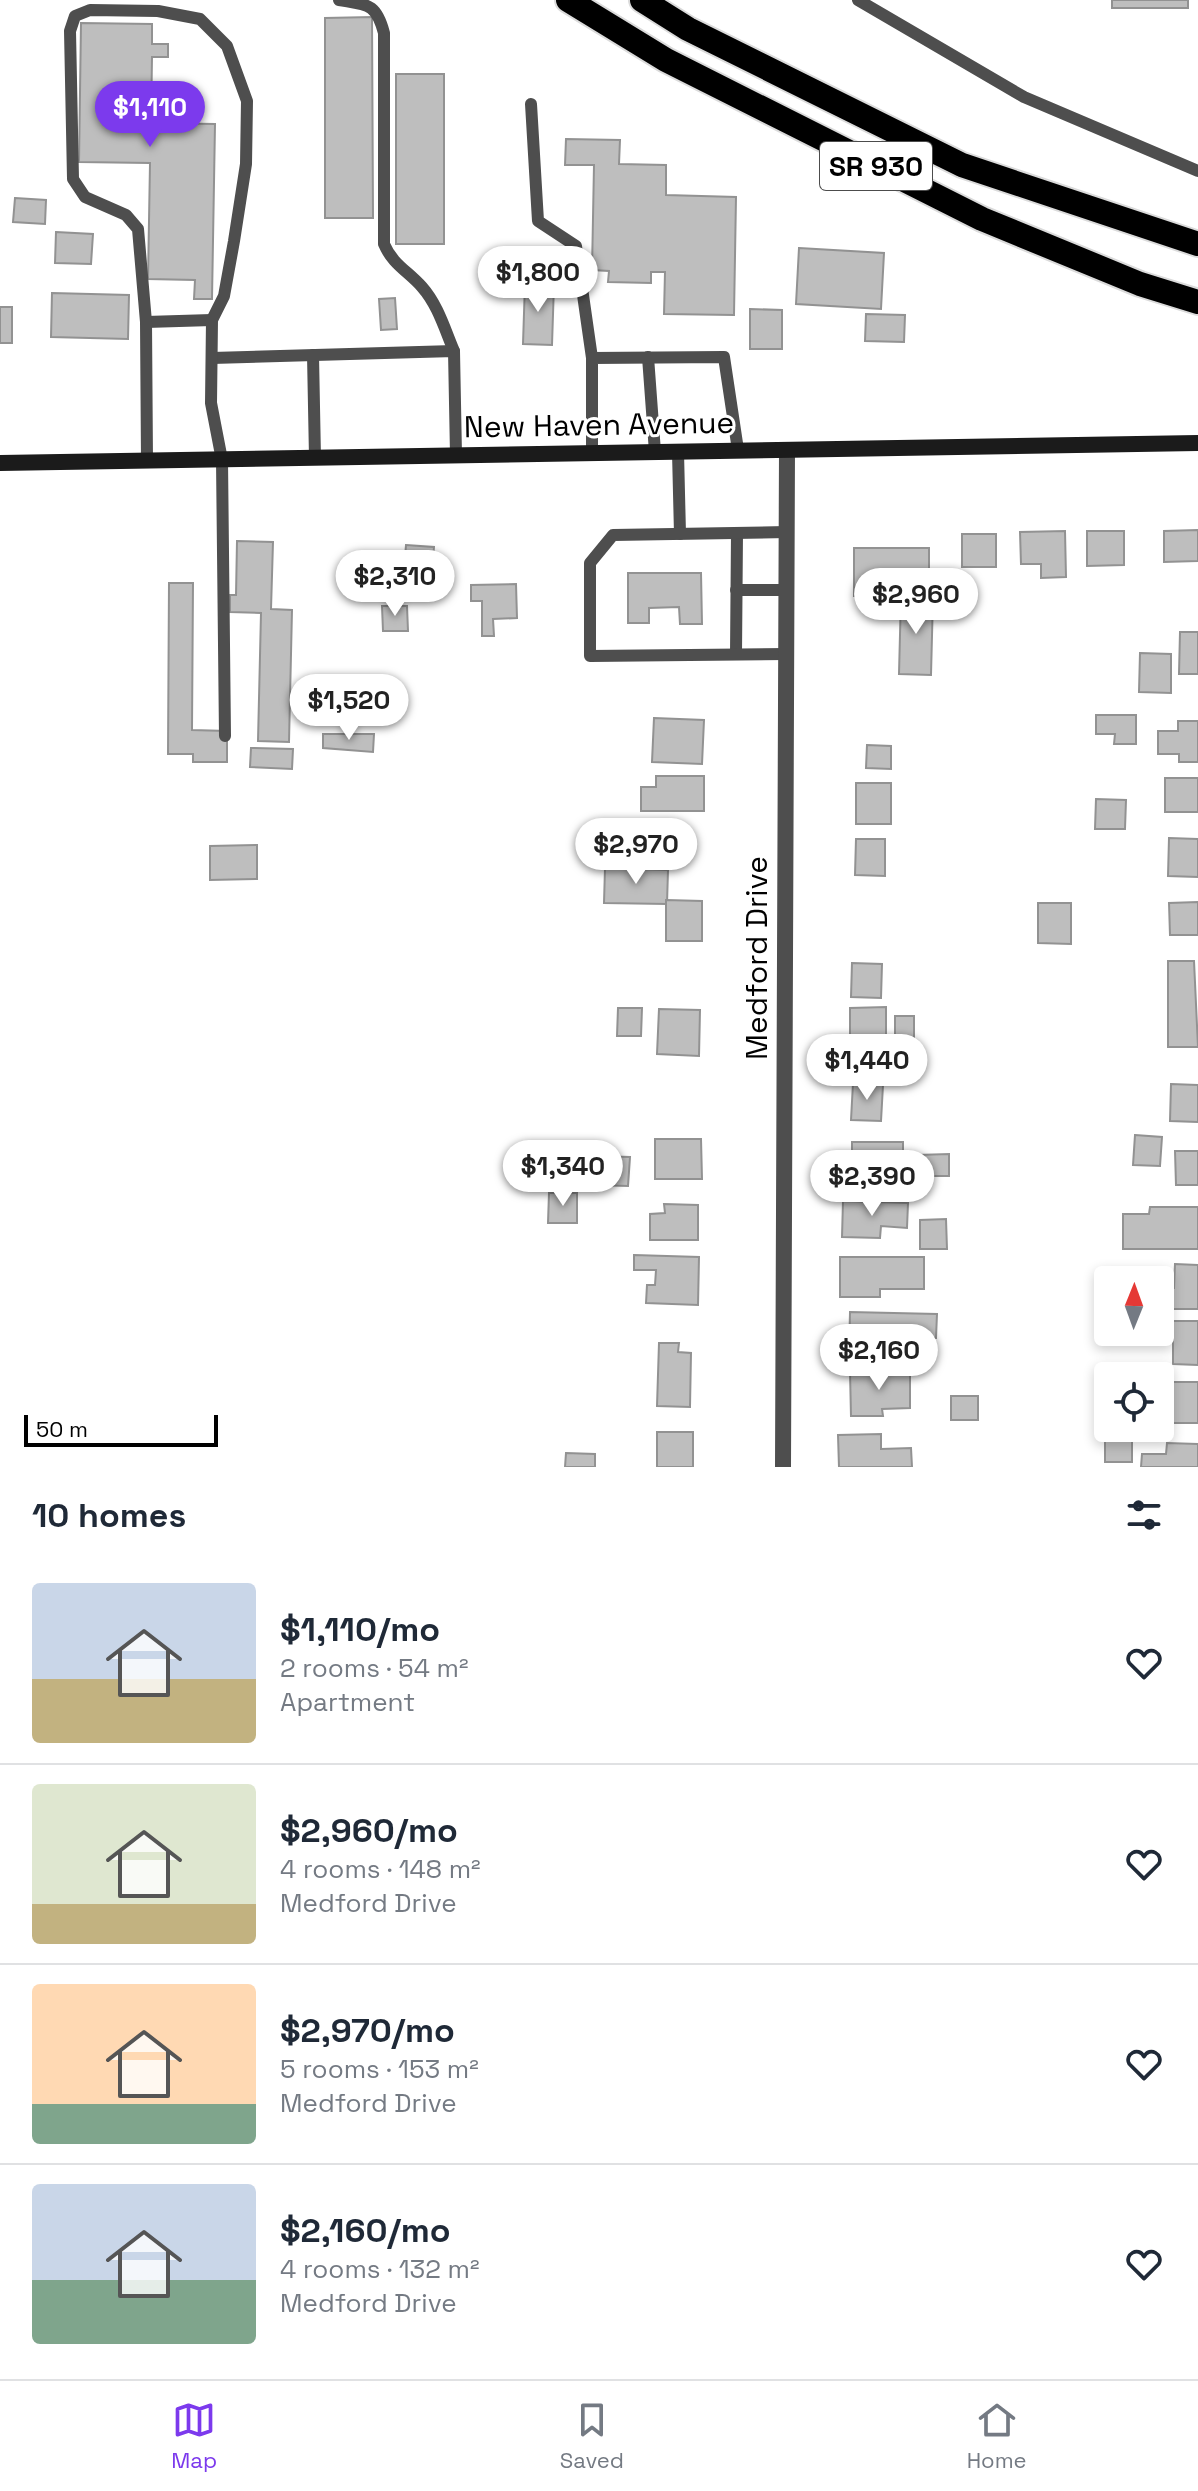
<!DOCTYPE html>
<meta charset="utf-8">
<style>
body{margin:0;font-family:"Space Grotesk",sans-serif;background:#f6f6f7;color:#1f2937;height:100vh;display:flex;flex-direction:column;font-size:30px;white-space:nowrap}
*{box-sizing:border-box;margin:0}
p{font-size:26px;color:#747a83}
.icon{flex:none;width:44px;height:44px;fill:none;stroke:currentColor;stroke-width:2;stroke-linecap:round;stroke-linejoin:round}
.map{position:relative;height:1467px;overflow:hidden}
.panel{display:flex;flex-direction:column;background:#fff;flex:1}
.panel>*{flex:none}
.needle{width:52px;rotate:1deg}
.controls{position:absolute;left:1094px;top:1266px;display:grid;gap:16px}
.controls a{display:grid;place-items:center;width:80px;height:80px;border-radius:8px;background:#fff;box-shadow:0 4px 12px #0003;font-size:40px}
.scale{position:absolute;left:24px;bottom:20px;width:194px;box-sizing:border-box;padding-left:8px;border:4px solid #000;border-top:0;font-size:22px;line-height:28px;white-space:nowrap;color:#000;-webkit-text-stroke:6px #fff;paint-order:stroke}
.price{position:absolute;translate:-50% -68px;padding:0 18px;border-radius:28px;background:#fff;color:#222;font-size:26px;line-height:52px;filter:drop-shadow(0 2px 4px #0008)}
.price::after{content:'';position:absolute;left:50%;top:48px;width:24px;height:18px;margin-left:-12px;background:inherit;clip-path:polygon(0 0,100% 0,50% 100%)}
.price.on{background:#7c3aed;color:#fff}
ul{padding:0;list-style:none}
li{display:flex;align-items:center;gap:24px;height:200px;padding:0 32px}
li+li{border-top:2px solid #e0e1e3}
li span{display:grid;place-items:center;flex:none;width:224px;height:160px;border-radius:8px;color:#555}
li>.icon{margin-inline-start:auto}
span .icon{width:96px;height:96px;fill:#fffc;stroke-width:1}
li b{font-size:34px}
h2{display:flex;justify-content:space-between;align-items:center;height:96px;padding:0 32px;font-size:34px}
.menu{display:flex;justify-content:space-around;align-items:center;height:112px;border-top:2px solid #e0e1e3;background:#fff;font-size:22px;color:#747a83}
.menu a{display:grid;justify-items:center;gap:4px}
.menu .on{color:#7c3aed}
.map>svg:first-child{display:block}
.building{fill:#bebebe;stroke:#929292;stroke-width:2}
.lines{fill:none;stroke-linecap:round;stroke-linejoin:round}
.highway-casing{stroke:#dbdbdb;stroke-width:28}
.lane{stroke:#4e4e4e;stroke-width:12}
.street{stroke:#4e4e4e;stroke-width:16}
.secondary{stroke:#1b1b1b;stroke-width:16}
.highway{stroke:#000;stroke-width:24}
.labels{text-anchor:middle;stroke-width:6;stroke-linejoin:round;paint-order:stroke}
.shield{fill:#fff;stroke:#4c4c4c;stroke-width:2}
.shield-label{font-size:28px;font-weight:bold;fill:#000}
.street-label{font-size:30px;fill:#000;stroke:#fff}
</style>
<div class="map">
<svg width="1198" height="1467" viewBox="0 0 1198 1467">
<rect width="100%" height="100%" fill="#fff"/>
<g class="building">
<rect x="1112" y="0" width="76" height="8"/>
<path d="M372,17L373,218H325V18Z"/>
<path d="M81,23L152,24V44H168V57H152L151,123L215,124L212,299H194L195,280L148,279L150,163L79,162Z"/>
<rect x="396" y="74" width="48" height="170"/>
<path d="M566,139L620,140L619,164L666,165V195L736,197L734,315L664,314L665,272H651V283L608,282L609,271L592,270L594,165H565Z"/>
<path d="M15,198L46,200L45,224L13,222Z"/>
<path d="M56,232L93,234L91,264L55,263Z"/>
<path d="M799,248L884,253L881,309L796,304Z"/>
<path d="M525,283L554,284L552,345L523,344Z"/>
<path d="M52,293L129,295L128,339L51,337Z"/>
<path d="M395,298L397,329L381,330L379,299Z"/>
<rect x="0" y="307" width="12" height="36"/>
<path d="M750,309L782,310V349H750Z"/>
<path d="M866,314L905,315L904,342L865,341Z"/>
<path d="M1198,530V561L1164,562V531Z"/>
<path d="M1065,531L1066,577L1041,578V564H1021L1020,532Z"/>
<path d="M1087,531H1124V565L1087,566Z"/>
<rect x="962" y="534" width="34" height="33"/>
<path d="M237,541L273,542L271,609L292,610L289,742L258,741L261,613L230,612V595H236Z"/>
<path d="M406,545L434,547L432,571L404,569Z"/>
<path d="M854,548H929V580H924V596H854Z"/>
<path d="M628,573H701L702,624H680L679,607L649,608V623H628Z"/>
<rect x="945" y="579" width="25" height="25"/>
<path d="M169,583H193L192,730L227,731V762H193V754H168Z"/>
<path d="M516,584L517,618L493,619L494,636H482V601H471V585Z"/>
<path d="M901,596L933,597L931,675L899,674Z"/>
<path d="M382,606H407L408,631H383Z"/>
<path d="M1180,632H1198V674H1179Z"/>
<path d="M1140,653L1171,654V693L1139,692Z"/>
<path d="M1096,715H1136V744H1114L1115,734H1096Z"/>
<path d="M654,718L704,720L702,764L652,762Z"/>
<path d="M1178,721H1198V762H1179V754H1158V731H1178Z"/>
<path d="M323,734H374L373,752L323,748Z"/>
<path d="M867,745L891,746V769L866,768Z"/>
<path d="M251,748L293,749L292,769L250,767Z"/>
<path d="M656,776H704V811H641V787H656Z"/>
<rect x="1165" y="778" width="33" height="34"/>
<rect x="856" y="783" width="35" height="41"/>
<path d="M1096,799L1126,800L1125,829H1095Z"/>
<path d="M1169,838L1198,839V877L1168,876Z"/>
<path d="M856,839H885V876L855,875Z"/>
<path d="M257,845V879L210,880V846Z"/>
<path d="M605,868L668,870L667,904L604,903Z"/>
<path d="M666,900L702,901V941H666Z"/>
<path d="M1198,902V935H1170L1169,903Z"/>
<path d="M1038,903H1071V944L1038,943Z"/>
<path d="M1168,961H1194L1198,1047H1168Z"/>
<path d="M852,963L882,964L881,998L851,997Z"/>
<path d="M886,1007V1057H850V1008Z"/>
<path d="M618,1008H642L641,1036H617Z"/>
<path d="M659,1009L700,1010L699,1056L657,1054Z"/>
<rect x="895" y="1016" width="19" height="29"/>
<path d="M853,1083L883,1085L881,1121L851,1120Z"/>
<path d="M1171,1084L1198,1085V1122L1170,1121Z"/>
<path d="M1135,1135L1162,1137L1160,1166L1133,1165Z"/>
<path d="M655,1139H701L702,1179H655Z"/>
<path d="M852,1142H903V1169H880L881,1179H852Z"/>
<path d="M1175,1151H1198V1185H1176Z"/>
<path d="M949,1154V1176H918L917,1155Z"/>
<path d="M594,1156L630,1157L628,1186L593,1185Z"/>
<path d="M549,1193H577V1223H548Z"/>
<path d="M843,1201L908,1203L907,1228L881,1226L880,1238L842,1237Z"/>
<path d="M664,1204L698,1205V1240H650V1214L665,1213Z"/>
<path d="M1150,1207H1198V1249H1123V1214H1149Z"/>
<path d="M946,1219L947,1249H920V1220Z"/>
<path d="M634,1255L699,1257L698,1305L646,1303L647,1285H655L656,1270H634Z"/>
<path d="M840,1257H924V1289H880V1297H840Z"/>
<path d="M1175,1264L1198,1265V1309H1165V1288H1174Z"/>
<path d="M850,1312L937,1314L936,1338H904V1355L849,1354Z"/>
<path d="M1173,1321H1198V1365L1173,1364Z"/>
<path d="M659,1343H679L678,1352L691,1353L690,1407L657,1406Z"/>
<path d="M910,1371V1408L882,1409L883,1416H851L850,1372Z"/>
<rect x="1173" y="1382" width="25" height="41"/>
<rect x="951" y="1396" width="27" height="24"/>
<path d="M1105,1431L1132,1432V1462H1105Z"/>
<rect x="657" y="1432" width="36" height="35"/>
<path d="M881,1434V1449L911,1448L912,1467H839L838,1435Z"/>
<path d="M1167,1443L1198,1444V1467H1141L1142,1454H1166Z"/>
<path d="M566,1453L595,1454V1467H565Z"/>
</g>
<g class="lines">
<defs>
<g id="highway">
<path d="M568,0L666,60L982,219L1140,284L1198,302"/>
<path d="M642,0L688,29L962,165L1198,244"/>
</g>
</defs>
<use href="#highway" class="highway-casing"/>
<g class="lane">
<path d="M339,0C368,5 376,3 384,33V244C393,265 408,271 422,287C438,305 445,330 454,351"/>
<path d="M858,0L1024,97L1198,171"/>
<path d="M531,104L538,221L576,246L592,358"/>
<path d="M146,322L212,320"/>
<path d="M313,355L315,458"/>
<path d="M648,357L655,452"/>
<path d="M212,358L454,351L456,455"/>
<path d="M678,452L680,534"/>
<path d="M592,453V358L724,357L738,450"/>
<path d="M147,461L146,322L138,229L126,215L85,197L73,179L70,31L75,16L90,10L158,11L200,19L227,46L247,101L246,164L234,241L224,296L212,320L211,403L222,460L225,736"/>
<path d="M736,590H786"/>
<path d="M736,654L737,533"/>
<path d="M786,654L590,656V563L613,535L787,532"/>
</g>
<path class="street" d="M783,1467L787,450"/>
<path class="secondary" d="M0,463L1198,443"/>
<use href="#highway" class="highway"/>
</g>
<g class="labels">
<rect class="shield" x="820" y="142" width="112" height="48" rx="6"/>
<g class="shield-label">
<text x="876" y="176">SR 930</text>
</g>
<g class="street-label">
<text transform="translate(599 425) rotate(-1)" y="10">New Haven Avenue</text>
<text transform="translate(757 958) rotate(-90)" y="10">Medford Drive</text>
</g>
</g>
</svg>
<div class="controls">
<a><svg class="needle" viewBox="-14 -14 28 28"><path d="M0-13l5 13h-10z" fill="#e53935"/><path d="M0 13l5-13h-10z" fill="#747a83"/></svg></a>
<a><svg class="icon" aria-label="locate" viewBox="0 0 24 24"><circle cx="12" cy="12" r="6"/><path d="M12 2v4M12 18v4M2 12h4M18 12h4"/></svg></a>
</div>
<div class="scale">50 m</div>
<b class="price on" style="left:150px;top:149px">$1,110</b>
<b class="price" style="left:538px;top:314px">$1,800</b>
<b class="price" style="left:395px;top:618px">$2,310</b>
<b class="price" style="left:916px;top:636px">$2,960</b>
<b class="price" style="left:349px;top:742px">$1,520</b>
<b class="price" style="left:636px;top:886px">$2,970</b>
<b class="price" style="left:867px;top:1102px">$1,440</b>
<b class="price" style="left:563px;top:1208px">$1,340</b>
<b class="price" style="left:872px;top:1218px">$2,390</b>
<b class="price" style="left:879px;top:1392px">$2,160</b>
</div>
<section class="panel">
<h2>10 homes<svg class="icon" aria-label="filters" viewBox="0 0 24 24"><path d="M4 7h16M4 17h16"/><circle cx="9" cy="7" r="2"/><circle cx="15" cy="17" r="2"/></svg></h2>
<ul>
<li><span style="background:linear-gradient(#c9d6e8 60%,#c2b280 0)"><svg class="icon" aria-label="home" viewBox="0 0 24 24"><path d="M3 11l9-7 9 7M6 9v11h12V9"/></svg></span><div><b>$1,110/mo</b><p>2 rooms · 54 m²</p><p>Apartment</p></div><svg class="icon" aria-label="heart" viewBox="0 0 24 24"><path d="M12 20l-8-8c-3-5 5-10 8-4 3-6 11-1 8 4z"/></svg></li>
<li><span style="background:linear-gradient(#dfe7d0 75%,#c2b280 0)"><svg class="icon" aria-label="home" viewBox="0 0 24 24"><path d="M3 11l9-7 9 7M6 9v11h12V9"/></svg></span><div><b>$2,960/mo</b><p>4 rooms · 148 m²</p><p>Medford Drive</p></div><svg class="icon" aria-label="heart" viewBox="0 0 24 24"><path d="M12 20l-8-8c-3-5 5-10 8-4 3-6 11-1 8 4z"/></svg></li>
<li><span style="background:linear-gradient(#ffd9b3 75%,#7fa58c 0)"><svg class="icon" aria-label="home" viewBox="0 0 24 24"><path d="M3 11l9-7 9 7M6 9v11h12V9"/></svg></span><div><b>$2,970/mo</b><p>5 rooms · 153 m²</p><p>Medford Drive</p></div><svg class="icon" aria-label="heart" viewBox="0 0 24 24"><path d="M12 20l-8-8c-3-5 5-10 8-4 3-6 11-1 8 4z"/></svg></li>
<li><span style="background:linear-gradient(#c9d6e8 60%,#7fa58c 0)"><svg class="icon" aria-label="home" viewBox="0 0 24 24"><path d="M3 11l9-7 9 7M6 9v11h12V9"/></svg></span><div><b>$2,160/mo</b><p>4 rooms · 132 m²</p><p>Medford Drive</p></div><svg class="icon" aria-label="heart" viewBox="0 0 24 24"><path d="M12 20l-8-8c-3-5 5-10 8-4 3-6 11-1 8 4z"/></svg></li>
</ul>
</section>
<nav class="menu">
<a class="on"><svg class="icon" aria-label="map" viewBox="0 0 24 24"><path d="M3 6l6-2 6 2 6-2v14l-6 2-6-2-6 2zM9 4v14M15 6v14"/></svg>Map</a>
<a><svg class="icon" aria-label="saved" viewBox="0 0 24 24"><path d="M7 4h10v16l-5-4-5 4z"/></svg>Saved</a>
<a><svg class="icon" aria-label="home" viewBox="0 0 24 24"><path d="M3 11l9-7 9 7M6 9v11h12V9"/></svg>Home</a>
</nav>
